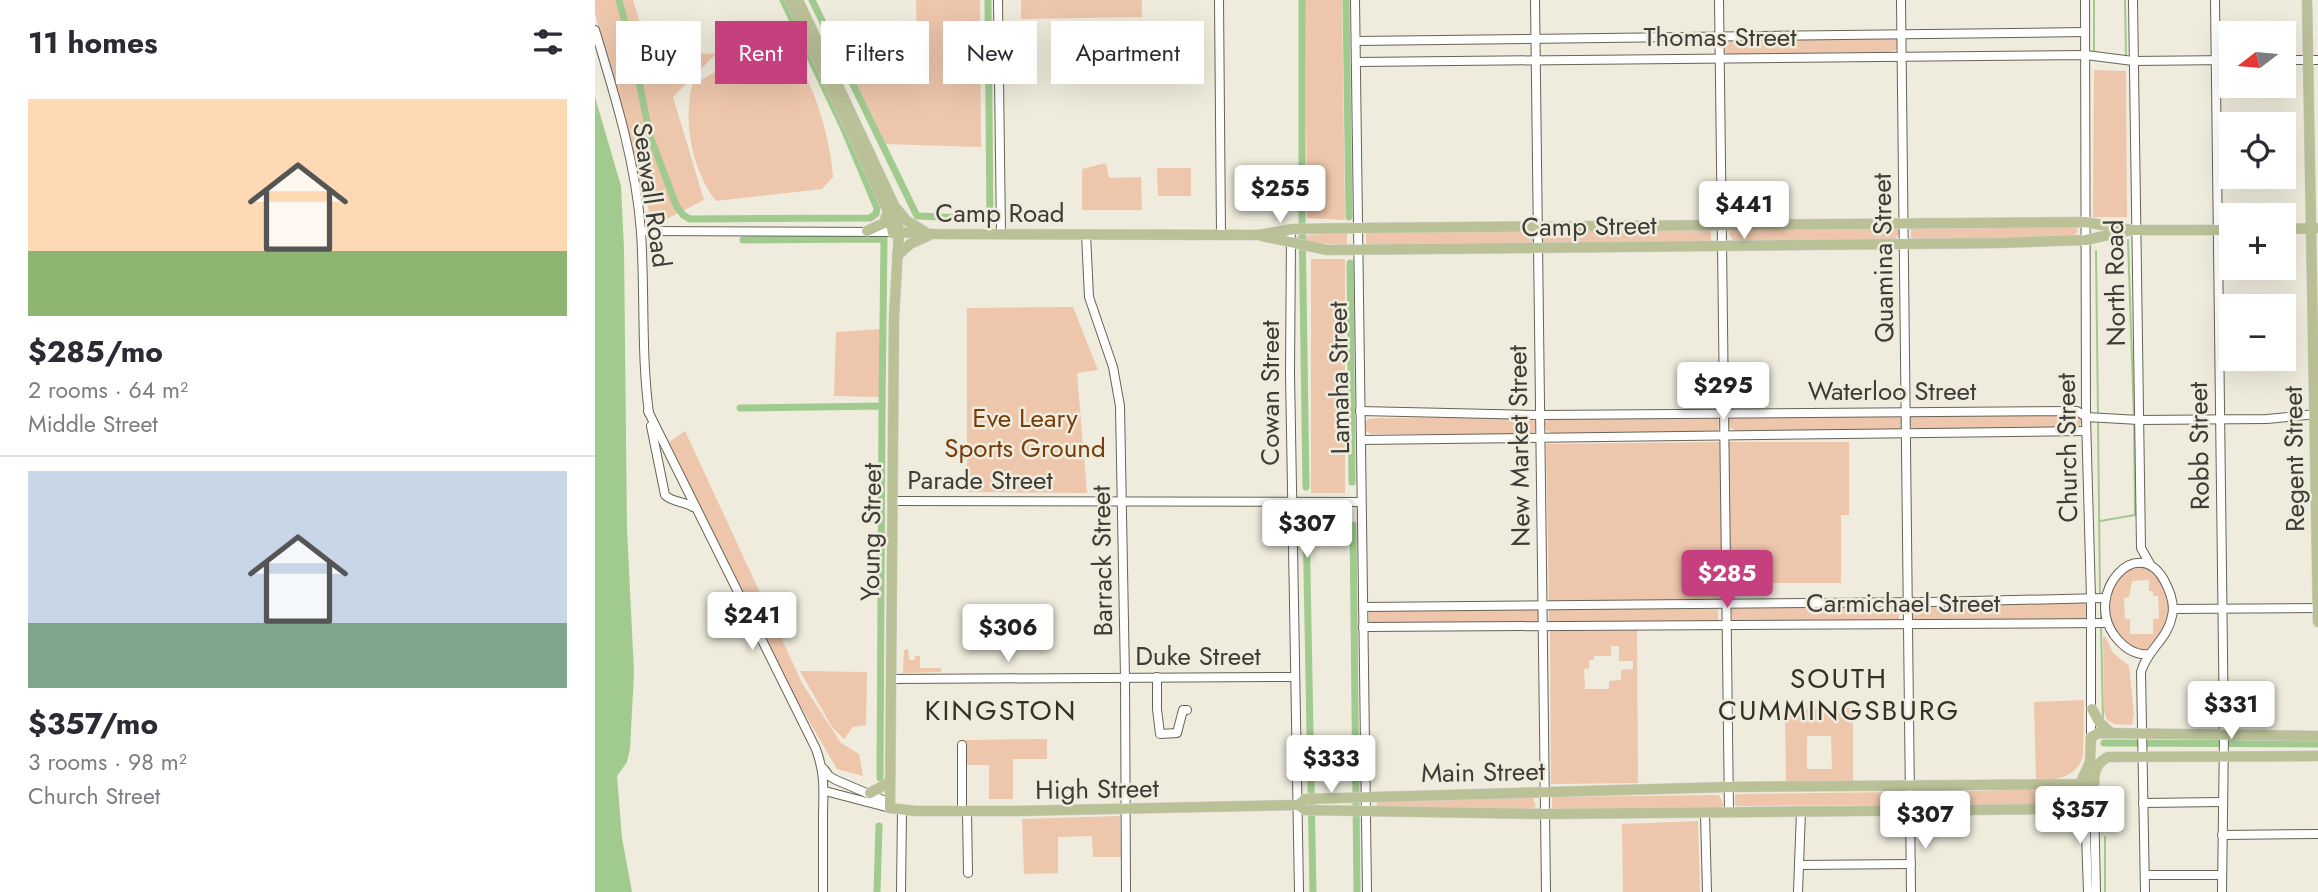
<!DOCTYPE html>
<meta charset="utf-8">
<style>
body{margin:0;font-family:Jost,sans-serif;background:#f2f2f3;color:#2b2b33;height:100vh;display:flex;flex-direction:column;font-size:26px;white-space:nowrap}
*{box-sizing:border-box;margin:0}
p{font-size:23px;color:#7c7c81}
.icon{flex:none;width:38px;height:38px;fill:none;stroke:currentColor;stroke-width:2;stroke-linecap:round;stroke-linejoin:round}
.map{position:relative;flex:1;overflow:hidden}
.drawer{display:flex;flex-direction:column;background:#fff;width:595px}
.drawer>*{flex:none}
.banner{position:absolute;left:21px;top:21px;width:665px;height:63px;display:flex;gap:14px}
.needle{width:46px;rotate:254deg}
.tools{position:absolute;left:1624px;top:21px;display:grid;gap:14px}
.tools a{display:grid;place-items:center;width:77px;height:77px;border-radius:0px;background:#fff;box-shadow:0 7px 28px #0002;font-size:35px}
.price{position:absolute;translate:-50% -60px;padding:0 16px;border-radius:7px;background:#fff;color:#222;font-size:23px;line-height:46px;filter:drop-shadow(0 2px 4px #0008)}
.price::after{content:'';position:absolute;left:50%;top:42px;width:21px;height:16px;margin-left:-10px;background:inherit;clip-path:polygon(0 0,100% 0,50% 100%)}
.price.on{background:#c63f7e;color:#fff}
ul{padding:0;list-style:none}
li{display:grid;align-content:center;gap:14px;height:371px;padding:0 28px}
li+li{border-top:2px solid #e1e1e2}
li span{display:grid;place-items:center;height:217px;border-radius:0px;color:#555}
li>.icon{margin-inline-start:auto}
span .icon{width:126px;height:126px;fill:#fffc;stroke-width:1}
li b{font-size:30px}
h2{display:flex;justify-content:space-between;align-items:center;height:84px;padding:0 28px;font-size:30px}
.chip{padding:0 24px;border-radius:0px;background:#fff;box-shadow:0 7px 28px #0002;font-size:24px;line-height:63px}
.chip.on{background:#c63f7e;color:#fff}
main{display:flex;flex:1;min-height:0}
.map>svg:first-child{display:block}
.green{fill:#edc6ac;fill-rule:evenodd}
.water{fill:#a1ca8f}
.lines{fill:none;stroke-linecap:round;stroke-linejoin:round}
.stream{stroke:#a1ca8f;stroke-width:2}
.canal{stroke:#a1ca8f;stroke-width:7}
.minor-casing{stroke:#676457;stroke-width:10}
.major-casing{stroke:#d1d0cf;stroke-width:11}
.minor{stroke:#fff;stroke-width:8}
.major{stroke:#bbc197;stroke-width:10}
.labels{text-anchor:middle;stroke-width:5;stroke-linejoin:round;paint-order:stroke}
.street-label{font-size:26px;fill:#3e3c36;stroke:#efecdd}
.park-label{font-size:26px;fill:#753e0b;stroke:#efecdd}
.neighbourhood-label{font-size:28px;letter-spacing:2px;fill:#343226;stroke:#efecdd}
</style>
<main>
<section class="drawer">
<h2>11 homes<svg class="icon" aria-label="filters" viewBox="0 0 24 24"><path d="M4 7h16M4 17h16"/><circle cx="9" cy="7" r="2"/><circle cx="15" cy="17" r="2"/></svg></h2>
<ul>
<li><span style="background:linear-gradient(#ffd9b3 70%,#8fb573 0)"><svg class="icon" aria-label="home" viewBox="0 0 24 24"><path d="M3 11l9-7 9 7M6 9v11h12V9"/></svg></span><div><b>$285/mo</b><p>2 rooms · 64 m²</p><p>Middle Street</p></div></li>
<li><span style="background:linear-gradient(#c9d6e8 70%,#7fa58c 0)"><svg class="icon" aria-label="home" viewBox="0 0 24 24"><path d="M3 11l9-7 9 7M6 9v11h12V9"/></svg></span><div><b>$357/mo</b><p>3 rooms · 98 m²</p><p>Church Street</p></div></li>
</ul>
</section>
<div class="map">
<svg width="1723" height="892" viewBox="0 0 1723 892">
<rect width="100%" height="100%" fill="#efecdd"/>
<g class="green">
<path d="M0,0H38L54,51L121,54L78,97L109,200L58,226L0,14Z"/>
<path d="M321,0H385L386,147L291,144L253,66H323Z"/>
<path d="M426,0H547V17L426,19Z"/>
<path d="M710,0H747L750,220L712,218Z"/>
<path d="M1296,36L1303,41L1301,50L1294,52L1132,54L1129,51V43L1132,41Z"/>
<path d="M188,57L202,61C222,91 235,141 238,177L227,189L121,201C97,170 88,123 97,85L133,65Z"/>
<path d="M1499,70L1531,71L1532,217H1498Z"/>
<path d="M511,163L514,178L546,177L547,210H487V169Z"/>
<path d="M562,168H596V196H563Z"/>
<path d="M1480,225L1483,231L1479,237L1320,239L1316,237V229L1323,227Z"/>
<path d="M1116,228V242L948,245V229Z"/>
<path d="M1303,228L1305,233L1299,240H1138L1134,234L1135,229Z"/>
<path d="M938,230V244L771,247V231Z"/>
<path d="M752,232V246L682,238Z"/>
<rect x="716" y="259" width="34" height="234"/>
<path d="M478,307L503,370L482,373L492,493L372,492V308Z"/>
<path d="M286,329L284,397L239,396L241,332Z"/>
<path d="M1305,414L1307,417V427L1301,430L1283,431H1142L1134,427L1133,420L1138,415Z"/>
<path d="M1483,414L1487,419L1485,426L1481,428L1325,430L1313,426L1316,415Z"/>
<path d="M923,417H940L943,420L942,430L937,433L919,434H777L770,431L769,423L774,419L781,418Z"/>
<path d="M1121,417L1124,424L1123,430L1118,433L958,434L951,430L950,423L955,418Z"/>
<path d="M90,431L207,683L246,743L264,754L268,776L242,769L183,668L74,442Z"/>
<path d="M1125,442L1127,599L954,602L951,444Z"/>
<path d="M1134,442H1254V515H1246V583H1134Z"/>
<path d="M1548,565C1577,575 1580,617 1563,638C1558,645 1555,650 1546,652C1504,641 1505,572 1548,565ZM1554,580V591H1558V596H1563L1564,618L1558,619V634H1535V619H1530L1529,598L1534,597L1537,581Z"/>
<path d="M1493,603V620H1316V604Z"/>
<path d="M1304,606V621L1137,622V607Z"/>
<path d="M943,609V622L774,623V611Z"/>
<rect x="954" y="609" width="169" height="12"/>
<path d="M1042,630L1043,783L956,784L955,631ZM1016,646H1024V661H1038V669L1026,670V680L1014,681V689H990L989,669L994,668V660H999V656H1016Z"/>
<path d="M1510,636L1518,653L1534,666L1539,714L1537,725L1519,724L1512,720L1509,711L1508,638Z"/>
<path d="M313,649L314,660H320V656H325V668H346V672L308,673L309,650Z"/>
<path d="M205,671L272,672L271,725L258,727L249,739L237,727Z"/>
<path d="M1489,700L1488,756C1480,779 1462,779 1441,781L1439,702Z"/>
<path d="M1258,708V783H1191L1190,709ZM1212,736H1236L1237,769H1212Z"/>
<path d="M452,739V759H418V799H394V765H369V740Z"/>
<path d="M1460,789L1467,795L1464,803L1443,805H1327L1322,800L1324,792H1329Z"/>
<path d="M1308,792L1312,802L1308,805L1144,806L1140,805V795L1144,794Z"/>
<path d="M1124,795L1129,805L1125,808L960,809L957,808V798L960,797Z"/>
<path d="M937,796L941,806L937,810L783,808L781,801Z"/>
<path d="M525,816L526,857H498L497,836L463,837V873L429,874L427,819Z"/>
<path d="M1103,821L1105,892H1028L1027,824Z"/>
</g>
<path class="water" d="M0,97L26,186L29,249L32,529L39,673L35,749L32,762L22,776L27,838L37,892H0Z"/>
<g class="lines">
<g class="stream">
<path d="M1499,0V51"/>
<path d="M1530,0L1531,58"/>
<path d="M1533,240L1539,418"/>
<path d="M1501,251L1503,416"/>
<path d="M1503,422L1505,595"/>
<path d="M1505,521L1540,515L1539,423"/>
<path d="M1506,600V619"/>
<path d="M1506,625L1508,720"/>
<path d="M1510,837V892"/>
</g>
<g class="canal">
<path d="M24,0L38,52L55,136L81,205L88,215L95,219L275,218L281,214L282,208L248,127L188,0"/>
<path d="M217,0L322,216L395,219L393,0"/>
<path d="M707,0V220L711,487"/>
<path d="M751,0L754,217"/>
<path d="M148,240L289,239L287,406"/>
<path d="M755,263L757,482"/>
<path d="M145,408L287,406L285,778"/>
<path d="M711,517L718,892"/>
<path d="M758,525L762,892"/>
<path d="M1509,743L1723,744"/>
<path d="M282,892L284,826"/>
</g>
<defs>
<g id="minor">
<path d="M403,0L406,233"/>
<path d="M624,0L626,235"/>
<path d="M760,0L772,892"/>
<path d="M940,0L951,892"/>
<path d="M1124,0L1134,812"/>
<path d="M1306,0L1316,892"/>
<path d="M1490,0L1491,417L1496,598V737"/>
<path d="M1538,0L1546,548L1555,564"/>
<path d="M1620,0L1629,735L1627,892"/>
<path d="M0,30C20,96 41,163 46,232C50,292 46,354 54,413"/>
<path d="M761,41L1490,32"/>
<path d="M1689,60H1723"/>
<path d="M761,62L1491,55L1538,61L1636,60"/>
<path d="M46,231L298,232"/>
<path d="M491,234L494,297L518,367L525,406L530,677L531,892"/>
<path d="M696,237L695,373L704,892"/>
<path d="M53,411L221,749C231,777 228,792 228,820C228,844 228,868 228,892"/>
<path d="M765,411L945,415L1482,411L1491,417L1544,420L1672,419L1722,414"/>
<path d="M56,426L70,495C78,503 89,501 98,507"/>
<path d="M766,440L1491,431"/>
<path d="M297,501L766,502"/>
<path d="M768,607L1336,602L1509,598"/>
<path d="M1578,609L1723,608"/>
<path d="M768,627L1512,623"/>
<path d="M562,677V709L565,734L582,733L588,710H592"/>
<path d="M297,679L700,677"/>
<path d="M367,745V811"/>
<path d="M229,769L234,776L241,780L295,803"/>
<path d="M1485,784L1484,793L1490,805L1493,892"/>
<path d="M230,791L295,808"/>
<path d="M1499,799L1501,892"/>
<path d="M1548,803L1627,802"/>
<path d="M372,811L373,873"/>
<path d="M1110,813L1112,892"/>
<path d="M1627,835L1723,834"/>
<path d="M1204,865L1316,864"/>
<path d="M1550,875H1627"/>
<path d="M306,892L307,810"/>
<path d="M1203,892L1206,811"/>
<path d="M1550,892L1546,672C1552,650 1573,639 1577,616C1580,604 1575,591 1569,580C1542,533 1489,593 1519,635C1528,647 1540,656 1555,654"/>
</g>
<g id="major">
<path d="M195,0L293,211L298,233"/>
<path d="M203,0L299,205L304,232L299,317L295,808L320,811H418L703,805"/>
<path d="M1712,0L1723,622"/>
<path d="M301,208L312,221L329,231"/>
<path d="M1689,229L1722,228"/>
<path d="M272,231L289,223L293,211"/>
<path d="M298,232L340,234L663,235L699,229L763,228L1490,222L1536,230"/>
<path d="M667,236L732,250L1402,243L1491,240L1536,230H1636"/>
<path d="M302,256L315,244L333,236"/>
<path d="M1497,709L1504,722L1516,733"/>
<path d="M1485,784L1495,762L1496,737L1504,733L1723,736"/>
<path d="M275,793L295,782"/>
<path d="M703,805L710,810L949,814L1470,809L1490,805L1499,799C1499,782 1496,765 1513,757L1723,756"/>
<path d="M703,805L710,799L1133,787L1485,784L1499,781"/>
</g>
</defs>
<use href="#minor" class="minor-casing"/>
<use href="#major" class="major-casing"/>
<use href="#minor" class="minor"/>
<use href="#major" class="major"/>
</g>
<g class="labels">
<g class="street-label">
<text x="1125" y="46">Thomas Street</text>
<text transform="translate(57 195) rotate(82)" y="9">Seawall Road</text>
<text x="405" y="222">Camp Road</text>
<text transform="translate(994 226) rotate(-1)" y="9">Camp Street</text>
<text transform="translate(1288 258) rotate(-91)" y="9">Quamina Street</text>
<text transform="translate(1520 283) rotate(-91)" y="9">North Road</text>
<text transform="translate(744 378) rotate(-91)" y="9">Lamaha Street</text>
<text x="1297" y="400">Waterloo Street</text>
<text transform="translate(675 393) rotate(-90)" y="9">Cowan Street</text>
<text transform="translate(924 446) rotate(-91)" y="9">New Market Street</text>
<text transform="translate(1604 446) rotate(-91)" y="9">Robb Street</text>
<text transform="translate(1472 448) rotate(-91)" y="9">Church Street</text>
<text transform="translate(1699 459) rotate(-91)" y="9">Regent Street</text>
<text x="385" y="489">Parade Street</text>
<text transform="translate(276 532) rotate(-89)" y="9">Young Street</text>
<text transform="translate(507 561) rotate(-91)" y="9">Barrack Street</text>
<text x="1308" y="612">Carmichael Street</text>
<text x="603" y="665">Duke Street</text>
<text transform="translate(888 772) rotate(-1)" y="9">Main Street</text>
<text transform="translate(502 789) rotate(-1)" y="9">High Street</text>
</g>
<g class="park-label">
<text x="430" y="427">Eve Leary<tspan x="430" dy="30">Sports Ground</tspan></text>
</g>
<g class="neighbourhood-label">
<text x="1244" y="688">SOUTH<tspan x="1244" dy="32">CUMMINGSBURG</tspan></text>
<text x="406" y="720">KINGSTON</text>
</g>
</g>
</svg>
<div class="tools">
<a><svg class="needle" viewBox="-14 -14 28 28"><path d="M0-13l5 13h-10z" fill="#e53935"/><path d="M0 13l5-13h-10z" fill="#7c7c81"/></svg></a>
<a><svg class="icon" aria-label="locate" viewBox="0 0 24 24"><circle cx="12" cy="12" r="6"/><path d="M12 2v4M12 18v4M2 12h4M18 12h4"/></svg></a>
<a>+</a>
<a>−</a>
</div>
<b class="price" style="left:685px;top:225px">$255</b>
<b class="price" style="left:1149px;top:241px">$441</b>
<b class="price" style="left:1128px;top:422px">$295</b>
<b class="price" style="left:712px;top:560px">$307</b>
<b class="price on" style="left:1132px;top:610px">$285</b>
<b class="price" style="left:157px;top:652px">$241</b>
<b class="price" style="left:413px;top:664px">$306</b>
<b class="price" style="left:1636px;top:741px">$331</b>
<b class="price" style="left:736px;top:795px">$333</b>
<b class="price" style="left:1485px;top:846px">$357</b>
<b class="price" style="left:1330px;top:851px">$307</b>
<div class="banner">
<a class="chip">Buy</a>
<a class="chip on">Rent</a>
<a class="chip">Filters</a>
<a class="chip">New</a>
<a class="chip">Apartment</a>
</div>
</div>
</main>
